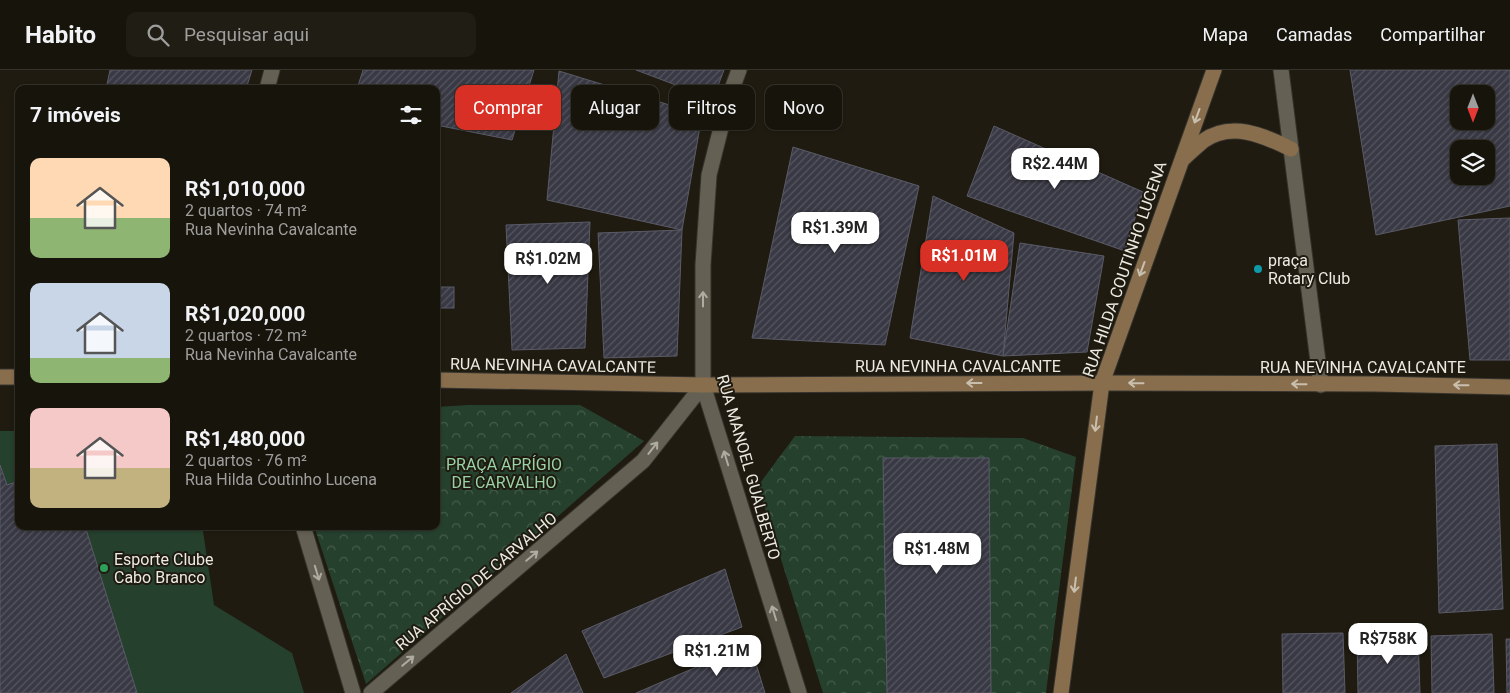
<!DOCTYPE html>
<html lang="pt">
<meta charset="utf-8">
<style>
body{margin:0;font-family:Roboto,sans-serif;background:#201d15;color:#f1f3f6;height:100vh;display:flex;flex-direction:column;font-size:19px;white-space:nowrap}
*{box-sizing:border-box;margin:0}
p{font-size:16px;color:#9e9e9d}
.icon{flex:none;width:28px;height:28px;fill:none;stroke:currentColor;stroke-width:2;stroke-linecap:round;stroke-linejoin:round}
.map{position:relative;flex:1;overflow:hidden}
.side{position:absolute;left:15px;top:15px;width:425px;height:445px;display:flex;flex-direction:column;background:#17140c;border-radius:10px;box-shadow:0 1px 4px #0004,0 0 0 1px #36332d}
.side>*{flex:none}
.guide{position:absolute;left:455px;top:15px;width:475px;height:45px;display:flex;gap:10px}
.needle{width:32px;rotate:180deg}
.tools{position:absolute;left:1450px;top:15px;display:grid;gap:10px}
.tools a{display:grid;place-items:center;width:45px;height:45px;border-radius:10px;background:#17140c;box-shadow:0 1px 4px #0004,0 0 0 1px #36332d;font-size:25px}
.price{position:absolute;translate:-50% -42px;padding:0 11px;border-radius:10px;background:#fff;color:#222;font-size:16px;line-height:32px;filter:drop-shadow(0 1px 2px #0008)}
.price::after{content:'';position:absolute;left:50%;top:30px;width:15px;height:11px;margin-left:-8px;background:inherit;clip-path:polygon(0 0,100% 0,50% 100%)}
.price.active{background:#d93025;color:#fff}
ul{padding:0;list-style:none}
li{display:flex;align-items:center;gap:15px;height:125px;padding:0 15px}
li span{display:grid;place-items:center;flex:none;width:140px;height:100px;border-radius:10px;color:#555}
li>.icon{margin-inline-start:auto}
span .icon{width:60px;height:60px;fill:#fffc;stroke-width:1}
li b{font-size:21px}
h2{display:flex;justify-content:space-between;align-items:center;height:60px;padding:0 15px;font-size:21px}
.tag{padding:0 18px;border-radius:10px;background:#17140c;box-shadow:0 1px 4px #0004,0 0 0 1px #36332d;font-size:18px;line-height:45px}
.tag.active{background:#d93025;color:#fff}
header{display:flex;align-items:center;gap:30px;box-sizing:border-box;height:70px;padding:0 25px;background:#17140c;border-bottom:1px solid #36332d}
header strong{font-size:24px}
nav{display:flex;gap:28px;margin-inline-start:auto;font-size:18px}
.search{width:350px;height:45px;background:#201d15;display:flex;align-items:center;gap:12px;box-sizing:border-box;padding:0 18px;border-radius:10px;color:#9e9e9d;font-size:19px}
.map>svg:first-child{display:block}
.park{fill:url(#park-crowns)}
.pitch{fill:#25412d}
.building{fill:url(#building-hatch);stroke:#5b5b68;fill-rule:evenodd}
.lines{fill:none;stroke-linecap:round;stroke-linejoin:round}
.street-casing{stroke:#36342e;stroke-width:17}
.secondary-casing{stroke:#36342e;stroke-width:17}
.street{stroke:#646053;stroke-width:15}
.secondary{stroke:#886e4d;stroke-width:15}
.oneway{stroke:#c9bfae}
.oneway2{stroke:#afaca2}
.culture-dot{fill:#0f9aa8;stroke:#1f1b10;stroke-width:2}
.leisure-dot{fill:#2e9e5b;stroke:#1f1b10;stroke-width:2}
.labels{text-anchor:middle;stroke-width:4;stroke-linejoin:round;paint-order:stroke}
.poi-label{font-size:16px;fill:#eceae2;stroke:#1f1b10;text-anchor:start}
.street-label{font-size:16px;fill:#eceae2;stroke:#1f1b10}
.park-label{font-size:16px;fill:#98d2a6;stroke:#1f1b10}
</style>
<header>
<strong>Habito</strong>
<div class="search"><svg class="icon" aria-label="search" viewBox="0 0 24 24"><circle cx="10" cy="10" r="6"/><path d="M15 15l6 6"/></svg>Pesquisar aqui</div>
<nav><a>Mapa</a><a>Camadas</a><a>Compartilhar</a></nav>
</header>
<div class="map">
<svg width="1510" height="623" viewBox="0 0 1510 623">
<defs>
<pattern id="park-crowns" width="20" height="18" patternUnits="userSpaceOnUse" patternTransform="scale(1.25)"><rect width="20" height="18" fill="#25412d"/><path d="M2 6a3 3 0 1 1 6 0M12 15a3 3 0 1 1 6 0" fill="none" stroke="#455d4b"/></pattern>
<pattern id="building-hatch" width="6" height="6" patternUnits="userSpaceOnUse" patternTransform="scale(1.25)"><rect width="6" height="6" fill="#393945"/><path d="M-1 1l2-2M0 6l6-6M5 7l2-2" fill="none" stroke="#565660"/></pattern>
</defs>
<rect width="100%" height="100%" fill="#1f1b10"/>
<g class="park">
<path d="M469,335H580L644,371L366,614L314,456H436V337Z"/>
<path d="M795,366L1023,368L1076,387L1046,623H823L758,416Z"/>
</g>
<path class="pitch" d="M0,361H19V456H206L203,461L214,535L292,583L304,623H0Z"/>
<g class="building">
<path d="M110,0H252L246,19H106Z"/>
<path d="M363,0H534L512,70L436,55V19H357Z"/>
<path d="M636,0H724L713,29Z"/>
<path d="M1350,0H1510V136L1376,165ZM1459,24H1486V51H1459ZM1459,79H1486V106H1459Z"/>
<path d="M559,1L702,45L682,160L547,130Z"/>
<path d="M994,56L1143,122L1125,181L967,126Z"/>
<path d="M793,77L919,116L885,275L752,268Z"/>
<path d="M933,126L1014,163L1003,286L910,268Z"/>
<path d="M1510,148V290H1470L1458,150Z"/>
<path d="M590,152L585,278L512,280L506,155Z"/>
<path d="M682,160L677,286L604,288L598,163Z"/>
<path d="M1020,173L1104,186L1087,282L1003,286Z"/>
<rect x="436" y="217" width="18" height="21"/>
<path d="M1497,374L1503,539L1439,543L1435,376Z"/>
<path d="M883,388H989L991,623H887Z"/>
<path d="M0,395L7,415L19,411V456H85L137,623H0Z"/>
<path d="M725,499L742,557L604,608L582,561Z"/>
<path d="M1343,563L1345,623H1283L1282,564Z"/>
<path d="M1492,564L1494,623H1432L1431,566Z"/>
<path d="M1418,566L1420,623H1358L1357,568Z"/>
<path d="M1506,569H1510V623H1507Z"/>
<path d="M750,574L765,623H636Z"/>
<path d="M566,584L583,623H511Z"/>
</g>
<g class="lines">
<defs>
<g id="street">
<path d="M739,0L728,30L709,105L703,195V315L799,623"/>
<path d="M1281,0L1321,315"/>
<path d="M267,19L272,0"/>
<path d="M303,456L353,623"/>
<path d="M371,623L643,391L703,315"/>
</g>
<g id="secondary">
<path d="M1183,89C1189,83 1196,77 1203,71C1231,51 1263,65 1291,79"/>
<path d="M0,307H19"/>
<path d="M436,310L703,315L1102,313L1376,314L1510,317"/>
<path d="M1061,623L1102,313L1214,0"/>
</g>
</defs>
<use href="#street" class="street-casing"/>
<use href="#secondary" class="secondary-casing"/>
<use href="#street" class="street"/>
<use href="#secondary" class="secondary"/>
</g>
<defs><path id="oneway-shaft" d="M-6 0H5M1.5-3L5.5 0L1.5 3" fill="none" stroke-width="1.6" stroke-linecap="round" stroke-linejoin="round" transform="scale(1.25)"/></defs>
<g class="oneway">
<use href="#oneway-shaft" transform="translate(1197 46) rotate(110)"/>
<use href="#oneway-shaft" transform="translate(1142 199) rotate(110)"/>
<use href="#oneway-shaft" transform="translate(974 313) rotate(180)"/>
<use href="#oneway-shaft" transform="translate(1136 313) rotate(-179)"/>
<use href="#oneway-shaft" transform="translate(1299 314) rotate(-179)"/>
<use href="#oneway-shaft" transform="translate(1461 315) rotate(-179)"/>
<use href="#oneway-shaft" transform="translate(1096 354) rotate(97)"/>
<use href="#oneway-shaft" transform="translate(1075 515) rotate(97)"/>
</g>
<g class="oneway2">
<use href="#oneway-shaft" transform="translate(703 229) rotate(-90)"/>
<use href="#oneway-shaft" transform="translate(653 378) rotate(-52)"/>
<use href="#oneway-shaft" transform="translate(726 388) rotate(-107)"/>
<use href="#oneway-shaft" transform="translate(532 486) rotate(-40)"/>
<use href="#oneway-shaft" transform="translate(317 503) rotate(73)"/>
<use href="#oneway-shaft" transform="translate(774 543) rotate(-107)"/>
<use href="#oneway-shaft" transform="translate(408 591) rotate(-40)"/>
</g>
<circle class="culture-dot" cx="1258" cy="199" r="5"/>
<circle class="leisure-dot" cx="104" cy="498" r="5"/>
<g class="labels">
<g class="poi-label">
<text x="1268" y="196">praça<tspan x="1268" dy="18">Rotary Club</tspan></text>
<text x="114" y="495">Esporte Clube<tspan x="114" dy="18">Cabo Branco</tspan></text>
</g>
<g class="street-label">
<text transform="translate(1124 199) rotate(-71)" y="6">RUA HILDA COUTINHO LUCENA</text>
<text transform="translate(553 295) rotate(1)" y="6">RUA NEVINHA CAVALCANTE</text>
<text x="958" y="302">RUA NEVINHA CAVALCANTE</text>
<text x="1363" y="303">RUA NEVINHA CAVALCANTE</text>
<text transform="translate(749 397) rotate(74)" y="6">RUA MANOEL GUALBERTO</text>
<text transform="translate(476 511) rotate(-40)" y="6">RUA APRÍGIO DE CARVALHO</text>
</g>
<g class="park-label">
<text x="504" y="400">PRAÇA APRÍGIO<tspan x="504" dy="18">DE CARVALHO</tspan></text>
</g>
</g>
</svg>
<div class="tools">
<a><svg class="needle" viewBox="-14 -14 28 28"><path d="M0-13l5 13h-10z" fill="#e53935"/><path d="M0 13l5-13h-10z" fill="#9e9e9d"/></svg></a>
<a><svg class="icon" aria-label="layers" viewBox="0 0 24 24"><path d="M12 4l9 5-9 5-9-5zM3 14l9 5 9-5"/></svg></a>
</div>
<b class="price" style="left:1055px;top:120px">R$2.44M</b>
<b class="price" style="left:835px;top:184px">R$1.39M</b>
<b class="price active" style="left:964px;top:212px">R$1.01M</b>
<b class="price" style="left:548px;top:215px">R$1.02M</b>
<b class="price" style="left:937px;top:505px">R$1.48M</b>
<b class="price" style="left:1388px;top:595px">R$758K</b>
<b class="price" style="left:717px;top:607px">R$1.21M</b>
<div class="guide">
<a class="tag active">Comprar</a>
<a class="tag">Alugar</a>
<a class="tag">Filtros</a>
<a class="tag">Novo</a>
</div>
<section class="side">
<h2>7 imóveis<svg class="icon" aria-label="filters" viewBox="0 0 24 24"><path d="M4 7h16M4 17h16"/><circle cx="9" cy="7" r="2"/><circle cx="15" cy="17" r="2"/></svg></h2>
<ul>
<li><span style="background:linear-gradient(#ffd9b3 60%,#8fb573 0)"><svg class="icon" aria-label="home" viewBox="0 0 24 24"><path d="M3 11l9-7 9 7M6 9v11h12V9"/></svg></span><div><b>R$1,010,000</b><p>2 quartos · 74 m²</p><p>Rua Nevinha Cavalcante</p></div></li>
<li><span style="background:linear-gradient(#c9d6e8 75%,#8fb573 0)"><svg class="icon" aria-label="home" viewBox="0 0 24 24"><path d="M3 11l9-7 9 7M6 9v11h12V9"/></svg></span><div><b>R$1,020,000</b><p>2 quartos · 72 m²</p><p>Rua Nevinha Cavalcante</p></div></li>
<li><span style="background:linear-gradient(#f6c9c9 60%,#c2b280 0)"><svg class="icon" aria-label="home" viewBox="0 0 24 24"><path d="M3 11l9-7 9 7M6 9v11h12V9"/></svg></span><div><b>R$1,480,000</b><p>2 quartos · 76 m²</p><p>Rua Hilda Coutinho Lucena</p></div></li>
</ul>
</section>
</div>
